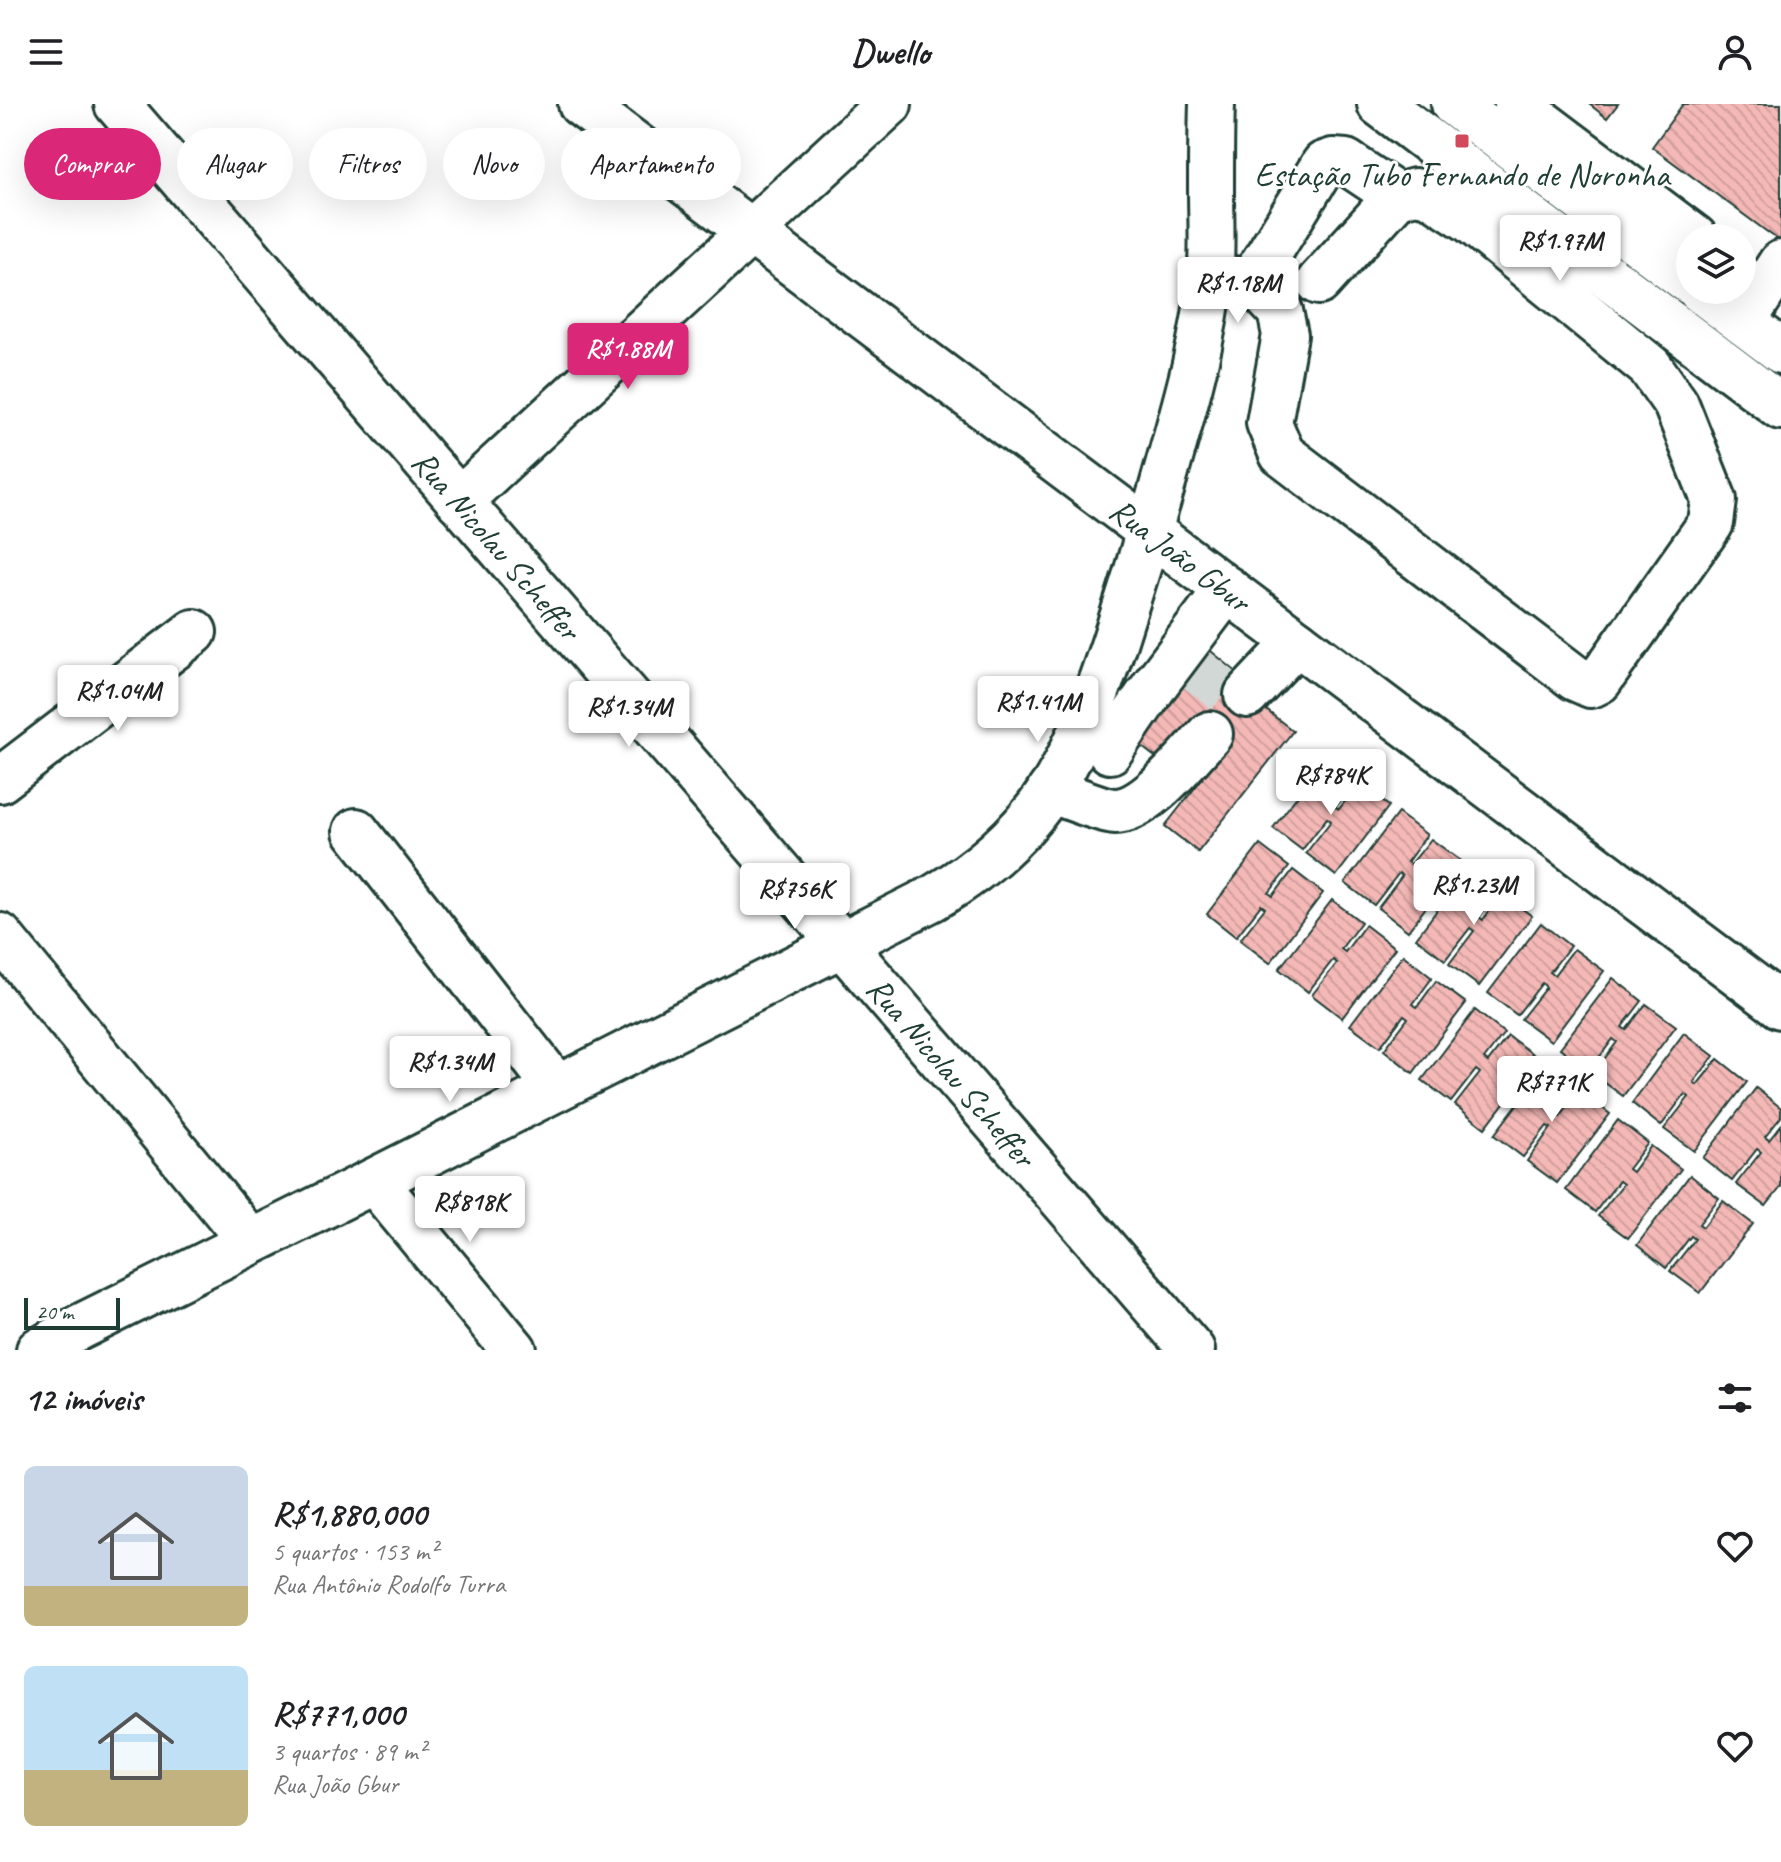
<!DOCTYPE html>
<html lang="pt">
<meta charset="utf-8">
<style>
body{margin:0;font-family:Caveat,sans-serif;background:#f6f6f6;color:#202124;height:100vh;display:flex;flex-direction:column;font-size:30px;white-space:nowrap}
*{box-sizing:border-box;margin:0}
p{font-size:26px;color:#757577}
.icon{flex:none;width:44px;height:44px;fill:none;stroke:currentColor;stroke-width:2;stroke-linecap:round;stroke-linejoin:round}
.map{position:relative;height:1246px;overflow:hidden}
.sheet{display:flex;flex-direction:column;background:#fff;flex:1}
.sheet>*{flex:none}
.guide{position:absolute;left:24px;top:24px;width:800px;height:72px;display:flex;gap:16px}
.controls{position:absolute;left:1676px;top:120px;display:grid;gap:16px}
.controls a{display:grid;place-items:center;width:80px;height:80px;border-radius:50%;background:#fff;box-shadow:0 8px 32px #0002;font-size:40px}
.scale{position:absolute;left:24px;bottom:20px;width:96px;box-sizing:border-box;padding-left:8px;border:4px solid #1f3d34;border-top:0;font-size:22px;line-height:28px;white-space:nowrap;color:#1f3d34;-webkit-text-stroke:6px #fff;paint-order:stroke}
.price{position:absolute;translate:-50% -68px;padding:0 18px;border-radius:8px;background:#fff;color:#222;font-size:26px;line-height:52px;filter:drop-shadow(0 2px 4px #0008)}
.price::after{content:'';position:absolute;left:50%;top:48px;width:24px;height:18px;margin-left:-12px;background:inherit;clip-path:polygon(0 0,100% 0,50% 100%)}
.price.selected{background:#db2777;color:#fff}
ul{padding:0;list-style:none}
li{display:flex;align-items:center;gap:24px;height:200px;padding:0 24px}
li span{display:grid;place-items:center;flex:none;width:224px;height:160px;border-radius:12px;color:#555}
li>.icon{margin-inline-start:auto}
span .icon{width:96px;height:96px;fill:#fffc;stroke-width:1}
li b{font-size:34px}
h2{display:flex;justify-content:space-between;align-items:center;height:96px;padding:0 24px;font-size:34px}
.pill{padding:0 28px;border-radius:36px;background:#fff;box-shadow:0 8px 32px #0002;font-size:28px;line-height:72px}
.pill.selected{background:#db2777;color:#fff}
header{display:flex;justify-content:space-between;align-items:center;height:104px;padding:0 24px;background:#fff;font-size:36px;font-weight:600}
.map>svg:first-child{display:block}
.building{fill:url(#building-back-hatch);stroke:#1f3d34;stroke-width:2}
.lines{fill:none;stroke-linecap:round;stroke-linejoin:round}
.minor-tunnel{stroke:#d2d8d6;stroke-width:44;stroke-dasharray:44 22;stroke-linecap:butt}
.minor-casing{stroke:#1f3d34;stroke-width:50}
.major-casing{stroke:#1f3d34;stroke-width:50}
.minor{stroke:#fff;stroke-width:44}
.major{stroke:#fff;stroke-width:44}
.poi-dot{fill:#d1495b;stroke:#fff;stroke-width:3}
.labels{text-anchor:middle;stroke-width:6;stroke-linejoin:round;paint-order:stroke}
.poi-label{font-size:34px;fill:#1f3d34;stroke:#fff}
.street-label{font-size:34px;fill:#1f3d34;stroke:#fff}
</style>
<header><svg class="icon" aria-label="menu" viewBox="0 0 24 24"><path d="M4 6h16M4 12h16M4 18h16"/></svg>Dwello<svg class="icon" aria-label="person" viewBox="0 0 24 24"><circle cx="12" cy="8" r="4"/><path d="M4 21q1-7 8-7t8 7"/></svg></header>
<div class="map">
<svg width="1781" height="1246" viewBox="0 0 1781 1246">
<defs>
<pattern id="building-back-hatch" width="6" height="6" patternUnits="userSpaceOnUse" patternTransform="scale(2)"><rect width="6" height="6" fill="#f4b8b6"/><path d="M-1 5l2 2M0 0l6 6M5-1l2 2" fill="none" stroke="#d19f9d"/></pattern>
</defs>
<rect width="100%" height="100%" fill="#fff"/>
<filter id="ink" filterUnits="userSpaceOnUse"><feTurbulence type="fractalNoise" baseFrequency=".0125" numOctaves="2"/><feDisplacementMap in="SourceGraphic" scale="16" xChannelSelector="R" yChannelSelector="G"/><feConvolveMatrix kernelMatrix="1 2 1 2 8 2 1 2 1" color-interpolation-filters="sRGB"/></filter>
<g filter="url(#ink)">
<g class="building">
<path d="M1589,0H1618L1607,14Z"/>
<path d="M1683,0H1781V138L1652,43Z"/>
<path d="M1206,543L1240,571L1233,580L1293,627L1198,748L1165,722L1226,644L1171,665L1133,636Z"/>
<path d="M1326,654L1355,676L1335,703L1339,705L1359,680L1389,702L1336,772L1306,749L1331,717L1327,714L1302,746L1273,724Z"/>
<path d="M1398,709L1427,731L1407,758L1411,760L1431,735L1461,757L1408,827L1378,804L1402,772L1399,769L1374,801L1345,779Z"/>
<path d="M1260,741L1289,763L1269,789L1273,792L1293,766L1323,789L1270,859L1240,836L1265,804L1261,801L1236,833L1207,810Z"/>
<path d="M1469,764L1499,787L1479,813L1483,816L1502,790L1532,812L1479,882L1449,860L1474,827L1470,824L1445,856L1416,834Z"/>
<path d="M1332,796L1361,818L1341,845L1345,848L1365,821L1395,844L1342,914L1312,891L1337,859L1333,856L1308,888L1279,865Z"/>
<path d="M1541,819L1570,842L1550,868L1554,871L1574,845L1604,867L1551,937L1521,915L1546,883L1542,879L1517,911L1488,889Z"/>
<path d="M1403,851L1432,874L1413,900L1417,903L1436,877L1466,899L1413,969L1384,946L1408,914L1404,911L1380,943L1350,921Z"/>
<path d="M1613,874L1642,897L1622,923L1626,926L1646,900L1676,922L1623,992L1593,970L1617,938L1613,935L1589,967L1560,944Z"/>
<path d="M1475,906L1504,929L1484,955L1488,958L1508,932L1538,954L1485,1024L1455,1001L1480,969L1476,966L1451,998L1422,976Z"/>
<path d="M1684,929L1714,952L1694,978L1697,981L1718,955L1747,978L1694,1047L1664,1025L1689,993L1685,990L1661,1022L1632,999Z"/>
<path d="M1547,961L1576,984L1556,1010L1560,1013L1580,987L1610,1010L1557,1079L1527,1057L1551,1024L1547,1022L1523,1053L1494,1031Z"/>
<path d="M1756,984L1781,1004V1013L1765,1033L1769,1036L1781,1021V1083L1766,1102L1736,1080L1761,1048L1757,1045L1732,1077L1703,1054Z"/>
<path d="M1618,1016L1648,1039L1628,1065L1632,1068L1651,1042L1681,1065L1628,1134L1598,1112L1623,1080L1619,1077L1595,1108L1566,1086Z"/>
<path d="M1690,1071L1719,1094L1699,1120L1703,1123L1723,1097L1753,1120L1700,1189L1670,1167L1695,1135L1691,1132L1666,1164L1637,1141Z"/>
</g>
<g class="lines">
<path class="minor-tunnel" d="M1191,561L1239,599"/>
<defs>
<g id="minor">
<path id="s1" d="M117,0L1192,1246"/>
<path d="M1380,0L1781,303"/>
<path d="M1454,0L1690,178"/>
<path d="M1517,0L1695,134"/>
<path d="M1210,173L1252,177L1280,207L1285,231L1269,319L1282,350L1575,574L1591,581L1599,577L1711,419L1714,396L1676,300L1650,263L1470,116L1430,90L1415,87L1397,92L1319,178"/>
<path d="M1252,177L1324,60L1333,57L1346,58L1397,92"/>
<path d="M1700,186L1781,247"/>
<path d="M1743,218L1781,159"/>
<path d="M459,397L889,0"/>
<path d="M1247,591L1297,538"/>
<path d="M1110,647L1157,578L1227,485"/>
<path d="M0,676L194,528"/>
<path d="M1050,686C1064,691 1104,707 1115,707C1147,707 1189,652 1210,630"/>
<path d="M356,727L557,984"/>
<path d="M0,832L250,1137"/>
<path d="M374,1077L514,1246"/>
</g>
<g id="major">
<path id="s2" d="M581,0L1781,902"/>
<path d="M39,1246L80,1223L374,1077L933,794C981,766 1022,731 1052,684C1080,639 1097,589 1114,539C1131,487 1147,435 1162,383C1181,314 1202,247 1210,176C1213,146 1211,115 1211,85C1211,57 1211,28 1212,0"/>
</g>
</defs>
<use href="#minor" class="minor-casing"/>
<use href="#major" class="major-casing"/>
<use href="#minor" class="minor"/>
<use href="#major" class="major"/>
</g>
</g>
<rect class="poi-dot" x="1454" y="29" width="16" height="16" rx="4"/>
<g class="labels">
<g class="poi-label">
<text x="1462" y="82">Estação Tubo Fernando de Noronha</text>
</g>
<g class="street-label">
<text dy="12" stroke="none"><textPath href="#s1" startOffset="582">Rua Nicolau Scheffer</textPath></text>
<text dy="12" stroke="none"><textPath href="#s2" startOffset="750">Rua João Gbur</textPath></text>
<text dy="12" stroke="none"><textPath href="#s1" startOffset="1278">Rua Nicolau Scheffer</textPath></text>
</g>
</g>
</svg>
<div class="controls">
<a><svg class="icon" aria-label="layers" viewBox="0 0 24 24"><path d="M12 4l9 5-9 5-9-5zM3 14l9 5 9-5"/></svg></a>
</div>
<div class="scale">20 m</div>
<b class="price" style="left:1560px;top:179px">R$1.97M</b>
<b class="price" style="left:1238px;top:221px">R$1.18M</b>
<b class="price selected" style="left:628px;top:287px">R$1.88M</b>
<b class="price" style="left:118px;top:629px">R$1.04M</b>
<b class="price" style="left:1038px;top:640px">R$1.41M</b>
<b class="price" style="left:629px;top:645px">R$1.34M</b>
<b class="price" style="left:1331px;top:713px">R$784K</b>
<b class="price" style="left:1474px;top:823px">R$1.23M</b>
<b class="price" style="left:795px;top:827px">R$756K</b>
<b class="price" style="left:450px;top:1000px">R$1.34M</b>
<b class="price" style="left:1552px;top:1020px">R$771K</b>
<b class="price" style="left:470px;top:1140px">R$818K</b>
<div class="guide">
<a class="pill selected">Comprar</a>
<a class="pill">Alugar</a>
<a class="pill">Filtros</a>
<a class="pill">Novo</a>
<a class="pill">Apartamento</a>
</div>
</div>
<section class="sheet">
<h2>12 imóveis<svg class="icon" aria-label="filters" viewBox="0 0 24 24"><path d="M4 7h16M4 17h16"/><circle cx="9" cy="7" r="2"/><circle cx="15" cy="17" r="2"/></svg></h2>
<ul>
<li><span style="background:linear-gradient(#c9d6e8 75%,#c2b280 0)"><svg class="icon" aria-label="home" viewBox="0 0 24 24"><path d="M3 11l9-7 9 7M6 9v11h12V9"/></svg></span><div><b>R$1,880,000</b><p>5 quartos · 153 m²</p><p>Rua Antônio Rodolfo Turra</p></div><svg class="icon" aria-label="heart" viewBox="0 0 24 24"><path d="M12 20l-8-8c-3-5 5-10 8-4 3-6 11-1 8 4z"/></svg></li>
<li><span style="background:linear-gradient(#bfe0f5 65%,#c2b280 0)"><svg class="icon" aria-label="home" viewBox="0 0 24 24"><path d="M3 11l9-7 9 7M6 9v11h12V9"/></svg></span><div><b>R$771,000</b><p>3 quartos · 89 m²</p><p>Rua João Gbur</p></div><svg class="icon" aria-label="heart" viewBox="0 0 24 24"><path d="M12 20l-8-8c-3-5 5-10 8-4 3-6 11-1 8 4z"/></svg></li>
</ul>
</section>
